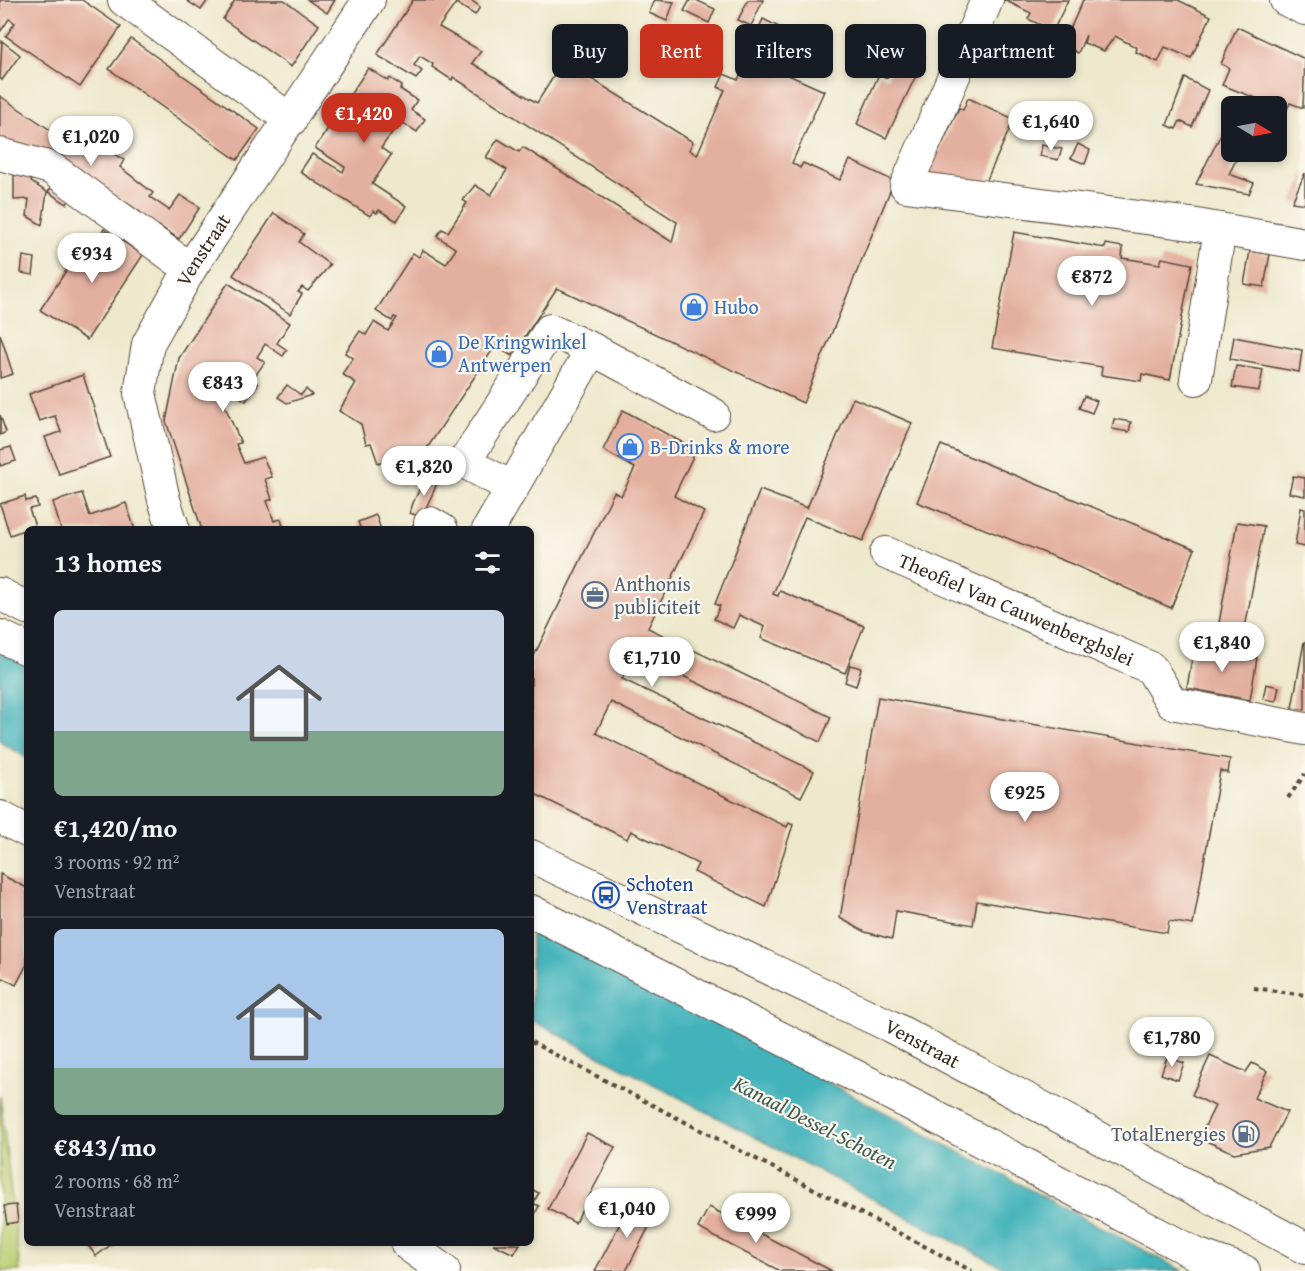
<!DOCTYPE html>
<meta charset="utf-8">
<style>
body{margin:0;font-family:"Gentium Book Plus",serif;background:#242831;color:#f1f3f6;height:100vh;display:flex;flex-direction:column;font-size:22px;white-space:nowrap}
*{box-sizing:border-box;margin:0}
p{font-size:20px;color:#9ea1a6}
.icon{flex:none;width:33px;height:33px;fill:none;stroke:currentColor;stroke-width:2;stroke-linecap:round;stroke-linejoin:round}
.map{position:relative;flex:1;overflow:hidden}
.drawer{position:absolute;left:24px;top:526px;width:510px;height:720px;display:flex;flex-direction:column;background:#171b24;border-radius:9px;box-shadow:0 3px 9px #0003}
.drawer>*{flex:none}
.guide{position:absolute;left:552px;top:24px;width:570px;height:54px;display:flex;gap:12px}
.needle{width:39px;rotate:100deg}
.fabs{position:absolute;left:1221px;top:96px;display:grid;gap:12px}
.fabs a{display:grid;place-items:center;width:66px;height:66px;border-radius:9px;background:#171b24;box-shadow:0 3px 9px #0003;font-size:30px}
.price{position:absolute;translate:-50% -51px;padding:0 14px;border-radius:21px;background:#fff;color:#222;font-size:20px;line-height:39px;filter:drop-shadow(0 2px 3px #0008)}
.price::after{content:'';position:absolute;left:50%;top:36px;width:18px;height:14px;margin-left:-9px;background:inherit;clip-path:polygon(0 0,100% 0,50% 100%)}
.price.current{background:#c8321e;color:#fff}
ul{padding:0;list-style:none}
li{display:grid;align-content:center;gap:12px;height:318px;padding:0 30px}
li+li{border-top:2px solid #363941}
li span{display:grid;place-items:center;height:186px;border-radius:9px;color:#555}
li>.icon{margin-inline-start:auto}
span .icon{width:108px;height:108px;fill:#fffc;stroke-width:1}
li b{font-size:26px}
h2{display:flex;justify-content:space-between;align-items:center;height:72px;padding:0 30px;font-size:26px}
.tag{padding:0 21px;border-radius:9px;background:#171b24;box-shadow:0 3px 9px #0003;font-size:21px;line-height:54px}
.tag.current{background:#c8321e;color:#fff}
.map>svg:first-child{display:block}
.green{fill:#b9cf73;stroke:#7a7c48;stroke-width:1.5}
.water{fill:#43b3bb;stroke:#3f6e6c;stroke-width:1.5}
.building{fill:#e3af9e}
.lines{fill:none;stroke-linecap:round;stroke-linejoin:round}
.minor-casing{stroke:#564638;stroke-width:34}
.path{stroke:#564638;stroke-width:4;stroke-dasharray:4.5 4.5;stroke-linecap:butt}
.minor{stroke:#fff;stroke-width:32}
.labels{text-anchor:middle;stroke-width:4.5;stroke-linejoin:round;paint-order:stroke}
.street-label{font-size:20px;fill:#3b2a1e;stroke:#fbf7ec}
.shop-label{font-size:20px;fill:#366cbe;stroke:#fbf7ec;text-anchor:start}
.service-label{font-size:20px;fill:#4e5e75;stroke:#fbf7ec;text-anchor:start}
.transit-label{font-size:20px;fill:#164399;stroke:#fbf7ec;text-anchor:start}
.water-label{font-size:21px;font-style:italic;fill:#3e5a55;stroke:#fbf7ec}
</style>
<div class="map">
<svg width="1305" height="1271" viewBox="0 0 1305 1271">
<rect width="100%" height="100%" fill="#fbf7ec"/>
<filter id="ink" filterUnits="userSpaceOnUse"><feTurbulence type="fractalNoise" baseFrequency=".0167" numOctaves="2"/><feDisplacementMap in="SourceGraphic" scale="12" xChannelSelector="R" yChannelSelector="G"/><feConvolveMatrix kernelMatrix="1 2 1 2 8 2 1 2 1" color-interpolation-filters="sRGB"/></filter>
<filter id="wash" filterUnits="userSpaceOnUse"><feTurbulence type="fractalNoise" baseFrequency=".008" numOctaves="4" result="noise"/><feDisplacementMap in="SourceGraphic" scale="24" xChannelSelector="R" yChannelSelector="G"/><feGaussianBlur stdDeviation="1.35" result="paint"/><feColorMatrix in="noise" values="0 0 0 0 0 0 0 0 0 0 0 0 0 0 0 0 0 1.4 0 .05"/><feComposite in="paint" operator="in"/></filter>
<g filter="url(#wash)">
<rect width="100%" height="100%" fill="#eee8cc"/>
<path class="green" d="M0,1096L20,1271H0Z"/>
<g class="water">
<path d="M0,644L27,657V758L0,742Z"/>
<path d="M531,924L1183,1271H1010L531,1020Z"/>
</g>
<g id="blocks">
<g class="building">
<path d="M0,0H82L121,27L80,87L6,36L15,23L9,19L0,32Z"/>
<path d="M186,0H208L201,10Z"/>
<path d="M235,0H284L319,25L291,67L223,19Z"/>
<path d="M308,0H335L327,13Z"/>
<path d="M413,0H471L480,7L475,15L456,3L439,27L481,51L472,63L537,103L563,61L693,142L689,150L697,155L725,90L718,87L724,74L738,80L748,57L824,91L792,163L800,168L803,163L840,180L850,160L894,181L803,403L557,288L512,356L495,346L418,462L405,453L378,463L371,443L366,444L361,424L339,411L356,383L342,374L353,358L345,353L360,331L366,335L374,322L388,331L397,318L394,317L392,321L376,311L413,253L419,257L423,250L446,264L456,249L437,236L442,229L448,232L467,203L463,200L475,185L491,195L507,170L486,157L498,139L519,152L523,147L672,242L677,222L453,77L452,80L432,67L433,64L420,56L414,65L422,71L416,79L377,55Z"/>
<path d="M655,0L674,2L667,21L649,13Z"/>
<path d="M690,0H696L715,9L709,23L684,11Z"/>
<path d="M748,0H763L751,26L738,20Z"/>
<path d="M1004,0H1068L1053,31L1028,19L1031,13Z"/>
<path d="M1083,0H1178L1211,16L1191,58L1165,47L1158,62L1136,52L1137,48L1115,36L1104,51L1084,43L1086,35L1078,53L1063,45Z"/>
<path d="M763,19L789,32L786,39L759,28Z"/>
<path d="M1237,27L1305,59L1303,108L1290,103L1282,121L1276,119V106H1260L1263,101L1222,85L1229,68L1221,64Z"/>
<path d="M131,39L259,129L237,160L109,69Z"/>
<path d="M2,41L20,55L2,80L0,78Z"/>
<path d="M900,51L923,61L886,138L857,124L879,74L887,78Z"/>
<path d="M368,68L388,81L390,78L402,86L400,89L417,100L411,110L425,119L417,132L400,121L381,148L391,155L372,184L406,206L397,221L379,210L377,213L373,211L370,216L300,172L312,154L343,172L345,167L315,148Z"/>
<path d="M1185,78L1208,90L1192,127L1180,121L1176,129L1167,125Z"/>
<path d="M0,96L55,133L63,123L124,160L120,167L153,193L150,197L169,210L180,195L200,207L179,239L159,226L155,231L136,218L140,212L86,175L0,143Z"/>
<path d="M968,98L1014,119L984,186L926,178L959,108L963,110Z"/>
<path d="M1232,112V152H1240L1229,174L1254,183L1249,194L1196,184Z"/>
<path d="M1078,144L1090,150L1085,164L1071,158Z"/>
<path d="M1042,145L1062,149L1058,160L1040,156Z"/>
<path d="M1305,173V204L1292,202Z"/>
<path d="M14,174L32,176L31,182L47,192L42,225L27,216L29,199L14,200Z"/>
<path d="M55,182L73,193L67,204L48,192Z"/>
<path d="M274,213L304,234L299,242L330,265L308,291L302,287L298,292L302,294L290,314L233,275Z"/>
<path d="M104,229L143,255L87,340L40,310L80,250L85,244L92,245Z"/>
<path d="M1014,232L1105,248L1106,244L1123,247L1122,258L1160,264L1162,258L1192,264L1170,380L1142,374L1141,381L1101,375L1102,367L992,348Z"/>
<path d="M1250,251L1270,254L1264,287L1244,284Z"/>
<path d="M23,256L35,258L33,275L21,273Z"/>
<path d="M228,283L290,323L277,343L287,350L283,356L265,344L257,357L265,362L252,380L258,384L246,401L228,390L224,404L241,443L236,444L244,463L263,457L272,477L265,479L272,499L267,501L274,521L281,519L284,530H202L166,421L179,358Z"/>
<path d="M0,334L13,374L0,378Z"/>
<path d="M1234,337L1302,350L1299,372L1230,359Z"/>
<path d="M1236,366L1263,370L1259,391L1232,387Z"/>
<path d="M83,375L110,457L59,474L45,437L61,432L55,416L39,421L29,394Z"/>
<path d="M287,385L301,395L306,389L312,395L287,403L278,397Z"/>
<path d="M1084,396L1097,401L1092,413L1079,408Z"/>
<path d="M853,398L912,423L863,541L805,517L773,594L778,596L780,591L864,626L845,673L761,638L765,627L739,615L733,628L714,619L720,606L715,604L760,490L807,508Z"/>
<path d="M623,410L696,450L674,496L704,512L648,628L831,717L820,742L635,653L622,679L814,771L801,797L611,702L596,733L787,827L789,823L793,825L766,907L694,872L698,864L631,831L627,839L531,792V662L614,492L621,496L635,468L603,450Z"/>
<path d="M0,415L6,432L0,435Z"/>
<path d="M1114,419L1131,422L1129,432L1112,429Z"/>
<path d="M941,445L1195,549L1171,608L1072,564L917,502Z"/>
<path d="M11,447L16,461L0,466V450Z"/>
<path d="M429,469L440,477L416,530H410L418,516L410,513L413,503Z"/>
<path d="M1293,476L1305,478V496L1289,493Z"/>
<path d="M82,493L90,516L126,503L135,530H61L53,502Z"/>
<path d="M25,496L26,501L36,499L38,507L29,509L35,526L10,535L0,504Z"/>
<path d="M1301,508L1305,509V547L1295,545Z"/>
<path d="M376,515L381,530H361L358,522Z"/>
<path d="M1237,522L1264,526L1245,628L1219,623Z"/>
<path d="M1304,642H1305V710L1292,708Z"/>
<path d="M1194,646L1257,658L1250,700L1187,688Z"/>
<path d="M850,665L861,668L856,686L845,682Z"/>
<path d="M1266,684L1279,687L1276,701L1263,699Z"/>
<path d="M878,697L1230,759L1228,773L1220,771L1193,925L1169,921L1167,933L977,901L973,925L896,911L892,939L865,932L840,918Z"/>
<path d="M0,874L27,888V964L16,985L3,978L0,984Z"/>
<path d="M1210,1056L1246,1072L1252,1063L1267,1071L1254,1098L1287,1112L1269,1147L1234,1153L1199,1138L1215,1106L1192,1095Z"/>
<path d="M1167,1057L1184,1063L1178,1080L1161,1074Z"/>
<path d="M587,1133L615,1147L575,1223L548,1209Z"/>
<path d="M531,1189L539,1193L533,1203L539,1206L531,1222Z"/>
<path d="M632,1201L656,1213L626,1271H595Z"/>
<path d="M16,1205L18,1222L7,1224L4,1206Z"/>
<path d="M709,1207L832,1271H780L698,1228Z"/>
<path d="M87,1244H112L96,1256Z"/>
<path d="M493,1244H520L514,1254Z"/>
</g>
</g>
</g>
<g filter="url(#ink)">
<use href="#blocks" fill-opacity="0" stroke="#564638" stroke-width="1.5"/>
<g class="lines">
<defs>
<g id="minor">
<path d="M124,0L291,120"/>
<path d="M987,0L906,186L1191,224L1305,244"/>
<path d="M1286,0L1305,9"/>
<path d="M0,154L51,168L190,269"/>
<path d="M592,349L713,414"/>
<path d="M1196,379L1220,229"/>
<path d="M430,523L442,530"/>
<path id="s1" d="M174,530L164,500L140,393L148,344L190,269L369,0"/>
<path d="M488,530L592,349L550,330L464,462L513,488"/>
<path id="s2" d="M886,553L1151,668L1172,703L1305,729"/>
<path d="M0,594L27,608"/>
<path d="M0,636L27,649"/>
<path d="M0,817L27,831"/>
<path id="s3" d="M531,856L890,1026L1305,1248"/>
<path d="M531,911L920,1109L1196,1254L1244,1271"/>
<path d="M407,1244L444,1271"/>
</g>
</defs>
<use href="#minor" class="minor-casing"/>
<g class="path">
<path d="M1288,798L1305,774"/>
<path d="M1254,988L1305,995"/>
<path d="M531,1042L972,1271"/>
</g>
<use href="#minor" class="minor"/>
</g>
</g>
<defs>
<symbol id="shop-ring" viewBox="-11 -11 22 22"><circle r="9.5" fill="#fbf7ec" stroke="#3f7fe0" stroke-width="1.5"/><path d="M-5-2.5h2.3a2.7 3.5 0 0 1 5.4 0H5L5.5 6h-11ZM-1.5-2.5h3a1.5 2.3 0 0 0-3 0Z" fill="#3f7fe0"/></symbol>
<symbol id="office-ring" viewBox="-11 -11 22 22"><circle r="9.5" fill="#fbf7ec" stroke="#5c6f8a" stroke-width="1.5"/><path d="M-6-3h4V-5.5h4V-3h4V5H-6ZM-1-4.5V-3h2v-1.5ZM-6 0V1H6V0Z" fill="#5c6f8a"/></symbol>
<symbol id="bus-ring" viewBox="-11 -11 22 22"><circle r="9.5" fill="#fbf7ec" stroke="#1a4fb4" stroke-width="1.5"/><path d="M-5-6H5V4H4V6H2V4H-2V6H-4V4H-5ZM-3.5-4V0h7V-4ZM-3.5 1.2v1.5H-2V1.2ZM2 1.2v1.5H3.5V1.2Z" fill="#1a4fb4"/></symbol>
<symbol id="fuel-ring" viewBox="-11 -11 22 22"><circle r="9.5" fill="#fbf7ec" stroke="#5c6f8a" stroke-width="1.5"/><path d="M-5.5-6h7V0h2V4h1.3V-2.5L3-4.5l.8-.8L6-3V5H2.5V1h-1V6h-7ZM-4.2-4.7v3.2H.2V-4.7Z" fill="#5c6f8a"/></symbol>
</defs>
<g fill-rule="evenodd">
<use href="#shop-ring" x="679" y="292" width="30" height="30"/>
<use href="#shop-ring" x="424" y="339" width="30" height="30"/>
<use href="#shop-ring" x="615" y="432" width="30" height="30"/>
<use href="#office-ring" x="580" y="580" width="30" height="30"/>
<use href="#bus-ring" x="591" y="880" width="30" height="30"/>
<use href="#fuel-ring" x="1231" y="1119" width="30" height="30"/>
</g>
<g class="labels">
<g class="street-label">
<text dy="7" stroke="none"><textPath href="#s1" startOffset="300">Venstraat</textPath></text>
<text dy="7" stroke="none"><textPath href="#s2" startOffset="142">Theofiel Van Cauwenberghslei</textPath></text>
<text dy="7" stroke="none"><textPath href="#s3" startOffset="434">Venstraat</textPath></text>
</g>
<g class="shop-label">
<text x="714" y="314">Hubo</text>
<text x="458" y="349">De Kringwinkel<tspan x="458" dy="23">Antwerpen</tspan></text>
<text x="650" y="454">B-Drinks &amp; more</text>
</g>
<g class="service-label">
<text x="614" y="591">Anthonis<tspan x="614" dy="23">publiciteit</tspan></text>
<text x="1226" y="1141" text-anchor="end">TotalEnergies</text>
</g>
<g class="transit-label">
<text x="626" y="891">Schoten<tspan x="626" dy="23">Venstraat</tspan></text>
</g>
<g class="water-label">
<text transform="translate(815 1123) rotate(27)" y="7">Kanaal Dessel-Schoten</text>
</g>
</g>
</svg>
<div class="fabs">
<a><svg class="needle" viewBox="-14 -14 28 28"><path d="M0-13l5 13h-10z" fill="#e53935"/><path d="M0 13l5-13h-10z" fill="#9ea1a6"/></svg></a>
</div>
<b class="price current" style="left:364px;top:144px">€1,420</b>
<b class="price" style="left:1051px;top:152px">€1,640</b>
<b class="price" style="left:91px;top:167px">€1,020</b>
<b class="price" style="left:92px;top:284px">€934</b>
<b class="price" style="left:1092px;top:307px">€872</b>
<b class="price" style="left:223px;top:413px">€843</b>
<b class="price" style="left:424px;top:497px">€1,820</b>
<b class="price" style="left:1222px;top:673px">€1,840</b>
<b class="price" style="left:652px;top:688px">€1,710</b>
<b class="price" style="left:1025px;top:823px">€925</b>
<b class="price" style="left:1172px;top:1068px">€1,780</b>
<b class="price" style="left:627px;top:1239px">€1,040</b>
<b class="price" style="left:756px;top:1244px">€999</b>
<div class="guide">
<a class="tag">Buy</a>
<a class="tag current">Rent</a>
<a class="tag">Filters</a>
<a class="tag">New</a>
<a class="tag">Apartment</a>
</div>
<section class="drawer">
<h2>13 homes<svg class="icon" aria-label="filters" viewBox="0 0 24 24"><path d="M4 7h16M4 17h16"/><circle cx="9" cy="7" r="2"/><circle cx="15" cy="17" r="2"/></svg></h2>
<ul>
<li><span style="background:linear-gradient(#c9d6e8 65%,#7fa58c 0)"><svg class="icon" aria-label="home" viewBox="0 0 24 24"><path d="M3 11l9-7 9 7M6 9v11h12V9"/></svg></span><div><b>€1,420/mo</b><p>3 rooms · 92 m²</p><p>Venstraat</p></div></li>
<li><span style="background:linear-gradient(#a9c7e8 75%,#7fa58c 0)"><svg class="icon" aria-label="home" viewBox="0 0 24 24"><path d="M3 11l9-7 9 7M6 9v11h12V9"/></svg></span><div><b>€843/mo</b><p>2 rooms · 68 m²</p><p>Venstraat</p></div></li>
</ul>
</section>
</div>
